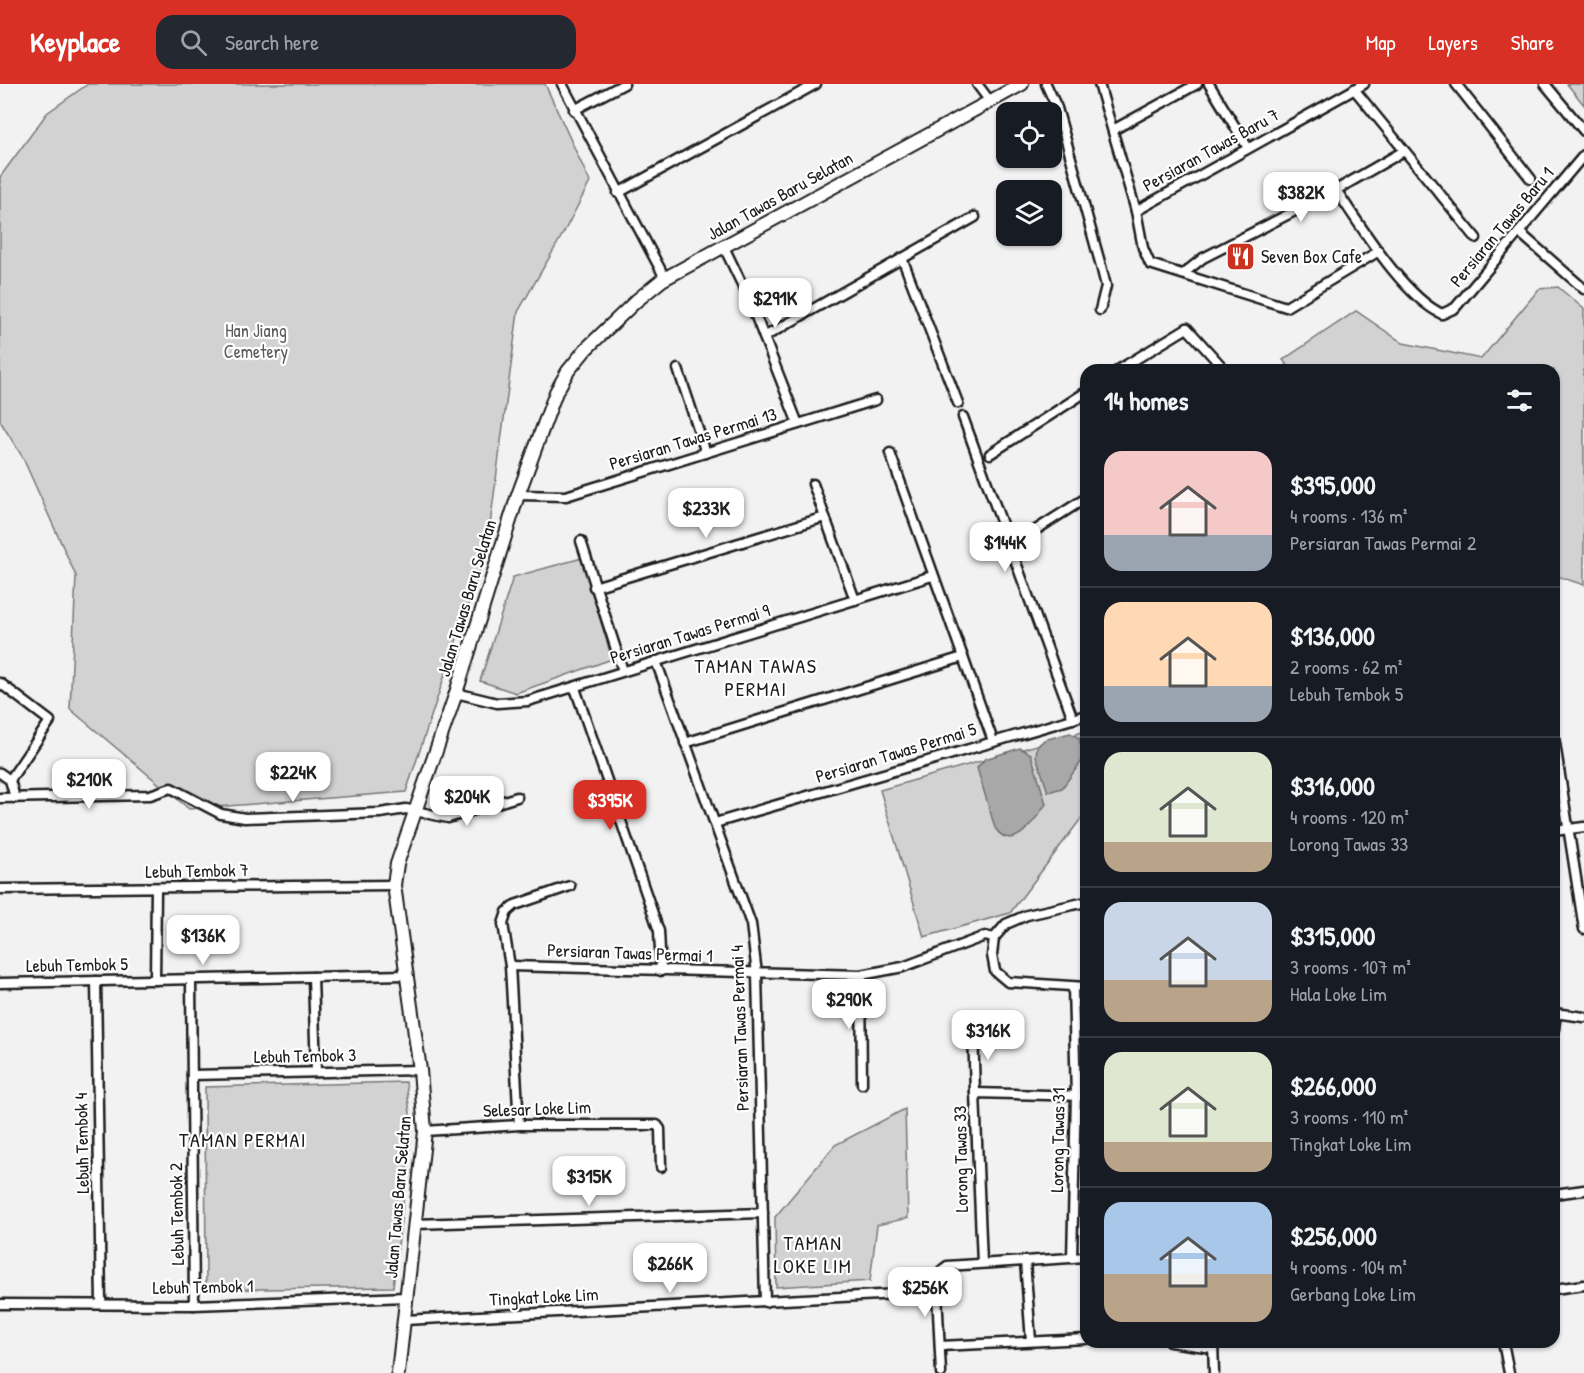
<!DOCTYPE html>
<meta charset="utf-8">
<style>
body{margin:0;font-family:"Patrick Hand",sans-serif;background:#242831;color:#f1f3f6;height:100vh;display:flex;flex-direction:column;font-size:22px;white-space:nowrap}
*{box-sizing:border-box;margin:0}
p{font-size:20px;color:#9ea1a6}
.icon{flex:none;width:33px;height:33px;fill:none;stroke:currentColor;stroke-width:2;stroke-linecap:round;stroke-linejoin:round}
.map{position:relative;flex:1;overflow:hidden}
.details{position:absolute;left:1080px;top:280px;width:480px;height:984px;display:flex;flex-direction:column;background:#171b24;border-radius:18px;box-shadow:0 2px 4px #0004}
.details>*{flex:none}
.controls{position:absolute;left:996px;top:18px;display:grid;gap:12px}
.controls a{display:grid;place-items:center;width:66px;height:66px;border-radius:12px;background:#171b24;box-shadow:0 2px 4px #0004;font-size:30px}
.price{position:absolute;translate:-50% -51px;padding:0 14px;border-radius:12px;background:#fff;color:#222;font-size:20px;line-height:39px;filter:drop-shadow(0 2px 3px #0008)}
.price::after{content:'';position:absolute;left:50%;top:36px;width:18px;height:14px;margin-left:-9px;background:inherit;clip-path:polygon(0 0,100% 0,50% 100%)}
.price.current{background:#d93025;color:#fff}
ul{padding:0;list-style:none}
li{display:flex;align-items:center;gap:18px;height:150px;padding:0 24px}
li+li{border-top:2px solid #363941}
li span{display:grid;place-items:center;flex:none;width:168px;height:120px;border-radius:18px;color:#555}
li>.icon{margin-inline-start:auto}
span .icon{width:72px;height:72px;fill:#fffc;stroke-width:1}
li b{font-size:26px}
h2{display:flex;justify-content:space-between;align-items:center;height:72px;padding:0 24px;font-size:26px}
header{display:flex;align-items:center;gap:36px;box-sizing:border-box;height:84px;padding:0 30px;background:#d93025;color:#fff}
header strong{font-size:28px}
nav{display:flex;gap:33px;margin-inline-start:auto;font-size:21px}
.search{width:420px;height:54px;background:#242831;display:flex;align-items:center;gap:15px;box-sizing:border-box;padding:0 21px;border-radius:18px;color:#9ea1a6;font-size:22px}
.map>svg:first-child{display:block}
.green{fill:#d2d2d2;stroke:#777;stroke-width:1.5}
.water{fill:#a8a8a8;stroke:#707070;stroke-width:1.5}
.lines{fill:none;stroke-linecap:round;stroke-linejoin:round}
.street-casing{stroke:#1c1c1c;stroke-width:13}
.secondary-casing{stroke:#1c1c1c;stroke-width:16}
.street{stroke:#fff;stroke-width:8}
.secondary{stroke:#fff;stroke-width:12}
.labels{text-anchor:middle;stroke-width:4.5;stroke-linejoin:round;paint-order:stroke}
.street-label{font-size:18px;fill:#1c1c1c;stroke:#fff}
.poi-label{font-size:18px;fill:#1c1c1c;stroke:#fff;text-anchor:start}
.park-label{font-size:18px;fill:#5c5c5c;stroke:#fff}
.neighbourhood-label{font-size:20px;letter-spacing:1.5px;fill:#1c1c1c;stroke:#fff}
</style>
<header>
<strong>Keyplace</strong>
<div class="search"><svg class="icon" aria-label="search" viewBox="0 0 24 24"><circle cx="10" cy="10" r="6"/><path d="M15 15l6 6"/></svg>Search here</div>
<nav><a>Map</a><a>Layers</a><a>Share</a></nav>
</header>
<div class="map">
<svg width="1584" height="1289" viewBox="0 0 1584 1289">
<rect width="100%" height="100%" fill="#f2f2f2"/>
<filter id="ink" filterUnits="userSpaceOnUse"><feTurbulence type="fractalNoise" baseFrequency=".0167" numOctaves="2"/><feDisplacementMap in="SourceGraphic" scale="12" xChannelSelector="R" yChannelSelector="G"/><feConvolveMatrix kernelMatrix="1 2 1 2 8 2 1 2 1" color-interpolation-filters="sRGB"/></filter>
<g filter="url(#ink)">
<g class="green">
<path d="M88,0H545L590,98L564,148L518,228L487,464L406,708L189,725L70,625L76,492L22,372L0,337V93L47,29Z"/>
<path d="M1567,0H1584V21Z"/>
<path d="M1558,203L1584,225V501L1554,491V286H1292L1283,276L1356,227L1403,259L1481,275L1539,205Z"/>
<path d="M582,474L612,575L516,609L480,597L513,493Z"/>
<path d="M1086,647V728L1010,829L924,853L880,706Z"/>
<path d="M406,998L412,1045L393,1203L206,1206L205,1003Z"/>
<path d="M905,1025L908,1134L877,1141L870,1197L776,1203L775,1133L835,1061Z"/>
</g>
<g class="water">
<path d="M1070,649L1079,654L1084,674L1062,704L1048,708L1036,672L1037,663L1044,656Z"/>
<path d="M1020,664L1031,670L1046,720C1036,735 1013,771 995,744L977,684L985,675Z"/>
</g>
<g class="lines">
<defs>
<g id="street">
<path d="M562,0L665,194"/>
<path d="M977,0L989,16"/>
<path d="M1046,0L1057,24L1101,182L1106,202L1100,226"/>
<path d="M1099,0L1136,127L1143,164L1150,180L1286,223L1379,167"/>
<path d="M1209,0L1248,64"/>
<path d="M1456,0L1531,95"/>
<path d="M1545,0L1584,47"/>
<path d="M1354,5L1476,154"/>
<path d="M574,26L624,0"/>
<path d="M1113,46L1197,0"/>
<path d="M1336,106C1361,142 1403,212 1442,230L1455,224L1584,71"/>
<path d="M618,109L816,0"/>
<path d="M1136,127L1364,0"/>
<path d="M1519,148L1584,205"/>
<path d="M724,163L749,215L798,340"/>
<path d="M902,174L958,319"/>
<path d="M1183,190L1203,174L1336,106L1404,67"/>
<path d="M764,253L975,133"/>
<path d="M678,285L706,369"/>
<path d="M1118,286L1187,244L1225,286"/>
<path d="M963,333L1073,635"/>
<path d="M890,369L993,657"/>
<path d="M990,370L1086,308"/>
<path d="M813,400L855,516"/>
<path d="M518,411L566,412L876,316"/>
<path d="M581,457L623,587"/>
<path d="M1009,463L1086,414"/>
<path d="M594,503L825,433"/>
<path d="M656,577L751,840L757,890L765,1218"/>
<path d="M0,599L50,637L10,696"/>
<path d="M575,604L659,847L661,887"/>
<path d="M456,609L497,619L528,617L932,492"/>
<path d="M1554,653L1584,845"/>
<path d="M685,659L963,573"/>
<path d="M0,689L10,696L15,714"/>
<path d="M0,714L150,711L171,704L221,730L245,734L380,729L406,725L448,734L517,713"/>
<path d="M715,739L1086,631"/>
<path d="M1554,747L1584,743"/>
<path d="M0,805L394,801"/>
<path d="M1086,818L1027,831L1006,840L994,854L992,871L995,887L1008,898L1086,903"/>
<path d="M510,882L861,891L903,883L985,852L994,854"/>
<path d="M861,891L862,1000"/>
<path d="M313,893L316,988"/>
<path d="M155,896L156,804"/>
<path d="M191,896L194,1221"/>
<path d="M96,897L101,1220"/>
<path d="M0,899L407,891"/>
<path d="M1554,929L1584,933"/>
<path d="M1554,945L1556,929"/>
<path d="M973,946L975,1009"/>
<path d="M192,991L420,986"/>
<path d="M519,1041L510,882L503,840L507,828L515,821L570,802"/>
<path d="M425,1047L519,1041H657L660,1045L661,1083"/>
<path d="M1554,1110L1584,1106"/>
<path d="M415,1140L763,1129"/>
<path d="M1072,1174L1076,1012L1073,903"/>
<path d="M1025,1177L1031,1257"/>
<path d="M982,1179L975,1009L1086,1012"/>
<path d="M1554,1205L1584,1201"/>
<path d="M0,1220L194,1221L407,1213"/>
<path d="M405,1236L937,1208"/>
<path d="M1170,1258L1213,1264"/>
<path d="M1503,1258L1509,1289"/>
<path d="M1213,1259L1214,1289"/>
<path d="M940,1262L1086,1255"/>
<path d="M941,1289L937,1208L942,1186L947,1182L1086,1173"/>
</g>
<path id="secondary" d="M398,1289L425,1047L420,986L394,801L397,780L456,609L518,411L556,308L568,287L586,265L636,217L662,196L1022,0"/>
</defs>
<use href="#street" class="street-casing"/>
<use href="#secondary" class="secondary-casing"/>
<use href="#street" class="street"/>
<use href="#secondary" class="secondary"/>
</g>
</g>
<defs>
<symbol id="restaurant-square" viewBox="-11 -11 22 22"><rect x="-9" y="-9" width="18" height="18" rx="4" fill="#c8321e" stroke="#fff"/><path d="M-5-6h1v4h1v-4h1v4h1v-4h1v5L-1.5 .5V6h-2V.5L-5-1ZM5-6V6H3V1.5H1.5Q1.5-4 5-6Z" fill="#fff"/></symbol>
</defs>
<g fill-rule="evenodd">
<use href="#restaurant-square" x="1224" y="156" width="33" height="33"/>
</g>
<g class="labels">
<g class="street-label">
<text transform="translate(1211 66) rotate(-29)" y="6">Persiaran Tawas Baru 7</text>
<text transform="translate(780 112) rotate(-29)" y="6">Jalan Tawas Baru Selatan</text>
<text transform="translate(1502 143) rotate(-50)" y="6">Persiaran Tawas Baru 1</text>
<text transform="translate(693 355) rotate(-17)" y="6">Persiaran Tawas Permai 13</text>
<text transform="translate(467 514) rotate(-73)" y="6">Jalan Tawas Baru Selatan</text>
<text transform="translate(690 550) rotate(-17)" y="6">Persiaran Tawas Permai 9</text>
<text transform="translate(896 669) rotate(-17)" y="6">Persiaran Tawas Permai 5</text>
<text transform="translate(197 787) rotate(-1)" y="6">Lebuh Tembok 7</text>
<text transform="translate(630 869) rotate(2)" y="6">Persiaran Tawas Permai 1</text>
<text transform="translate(77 881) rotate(-1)" y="6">Lebuh Tembok 5</text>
<text transform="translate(740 944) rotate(-92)" y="6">Persiaran Tawas Permai 4</text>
<text transform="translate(305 972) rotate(-1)" y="6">Lebuh Tembok 3</text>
<text transform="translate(537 1025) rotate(-2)" y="6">Selesar Loke Lim</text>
<text transform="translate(1058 1056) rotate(-89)" y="6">Lorong Tawas 31</text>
<text transform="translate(82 1059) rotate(-91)" y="6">Lebuh Tembok 4</text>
<text transform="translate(961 1075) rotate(-91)" y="6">Lorong Tawas 33</text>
<text transform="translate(398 1113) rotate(-85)" y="6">Jalan Tawas Baru Selatan</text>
<text transform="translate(177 1130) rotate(-91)" y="6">Lebuh Tembok 2</text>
<text transform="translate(203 1203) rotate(-1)" y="6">Lebuh Tembok 1</text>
<text transform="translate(544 1213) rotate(-3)" y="6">Tingkat Loke Lim</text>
</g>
<g class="poi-label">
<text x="1261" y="179">Seven Box Cafe</text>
</g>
<g class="park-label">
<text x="256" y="253">Han Jiang<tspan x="256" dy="21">Cemetery</tspan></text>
</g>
<g class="neighbourhood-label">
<text x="756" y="589">TAMAN TAWAS<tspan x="756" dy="23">PERMAI</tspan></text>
<text x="243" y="1063">TAMAN PERMAI</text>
<text x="813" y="1166">TAMAN<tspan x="813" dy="23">LOKE LIM</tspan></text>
</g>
</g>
</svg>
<div class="controls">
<a><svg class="icon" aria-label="locate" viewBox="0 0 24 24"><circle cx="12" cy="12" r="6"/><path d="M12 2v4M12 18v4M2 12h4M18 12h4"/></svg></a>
<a><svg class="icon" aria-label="layers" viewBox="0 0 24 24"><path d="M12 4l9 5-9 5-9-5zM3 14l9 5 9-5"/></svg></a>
</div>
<b class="price" style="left:1301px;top:139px">$382K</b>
<b class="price" style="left:775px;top:245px">$291K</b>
<b class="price" style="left:706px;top:455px">$233K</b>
<b class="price" style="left:1005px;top:489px">$144K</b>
<b class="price" style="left:293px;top:719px">$224K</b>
<b class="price" style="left:89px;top:726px">$210K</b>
<b class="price" style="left:467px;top:743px">$204K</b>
<b class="price current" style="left:610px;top:747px">$395K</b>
<b class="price" style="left:203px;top:882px">$136K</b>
<b class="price" style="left:849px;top:946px">$290K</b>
<b class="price" style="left:988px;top:977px">$316K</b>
<b class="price" style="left:589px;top:1123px">$315K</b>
<b class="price" style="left:670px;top:1210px">$266K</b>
<b class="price" style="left:925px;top:1234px">$256K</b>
<section class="details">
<h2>14 homes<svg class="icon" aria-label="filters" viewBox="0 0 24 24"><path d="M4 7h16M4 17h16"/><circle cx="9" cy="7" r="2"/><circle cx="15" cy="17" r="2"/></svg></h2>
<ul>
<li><span style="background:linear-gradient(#f6c9c9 70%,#9aa5b1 0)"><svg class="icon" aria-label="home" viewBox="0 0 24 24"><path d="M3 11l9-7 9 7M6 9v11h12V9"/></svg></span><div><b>$395,000</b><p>4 rooms · 136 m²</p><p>Persiaran Tawas Permai 2</p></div></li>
<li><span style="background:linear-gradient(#ffd9b3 70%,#9aa5b1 0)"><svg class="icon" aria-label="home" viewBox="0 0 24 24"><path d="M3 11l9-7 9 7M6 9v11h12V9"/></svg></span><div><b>$136,000</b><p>2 rooms · 62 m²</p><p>Lebuh Tembok 5</p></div></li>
<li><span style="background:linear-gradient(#dfe7d0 75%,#b9a48a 0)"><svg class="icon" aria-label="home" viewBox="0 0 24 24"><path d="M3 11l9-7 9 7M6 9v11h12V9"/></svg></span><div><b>$316,000</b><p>4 rooms · 120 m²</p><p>Lorong Tawas 33</p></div></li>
<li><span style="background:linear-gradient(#c9d6e8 65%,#b9a48a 0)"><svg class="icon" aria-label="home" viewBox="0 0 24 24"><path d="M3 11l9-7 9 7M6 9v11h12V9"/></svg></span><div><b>$315,000</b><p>3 rooms · 107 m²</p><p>Hala Loke Lim</p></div></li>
<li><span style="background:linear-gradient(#dfe7d0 75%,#b9a48a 0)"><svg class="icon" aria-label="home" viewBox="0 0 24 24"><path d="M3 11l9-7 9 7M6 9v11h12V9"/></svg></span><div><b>$266,000</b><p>3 rooms · 110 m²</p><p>Tingkat Loke Lim</p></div></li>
<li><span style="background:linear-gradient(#a9c7e8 60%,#b9a48a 0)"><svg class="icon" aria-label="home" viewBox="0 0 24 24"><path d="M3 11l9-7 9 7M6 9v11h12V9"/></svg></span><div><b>$256,000</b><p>4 rooms · 104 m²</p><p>Gerbang Loke Lim</p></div></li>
</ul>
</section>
</div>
